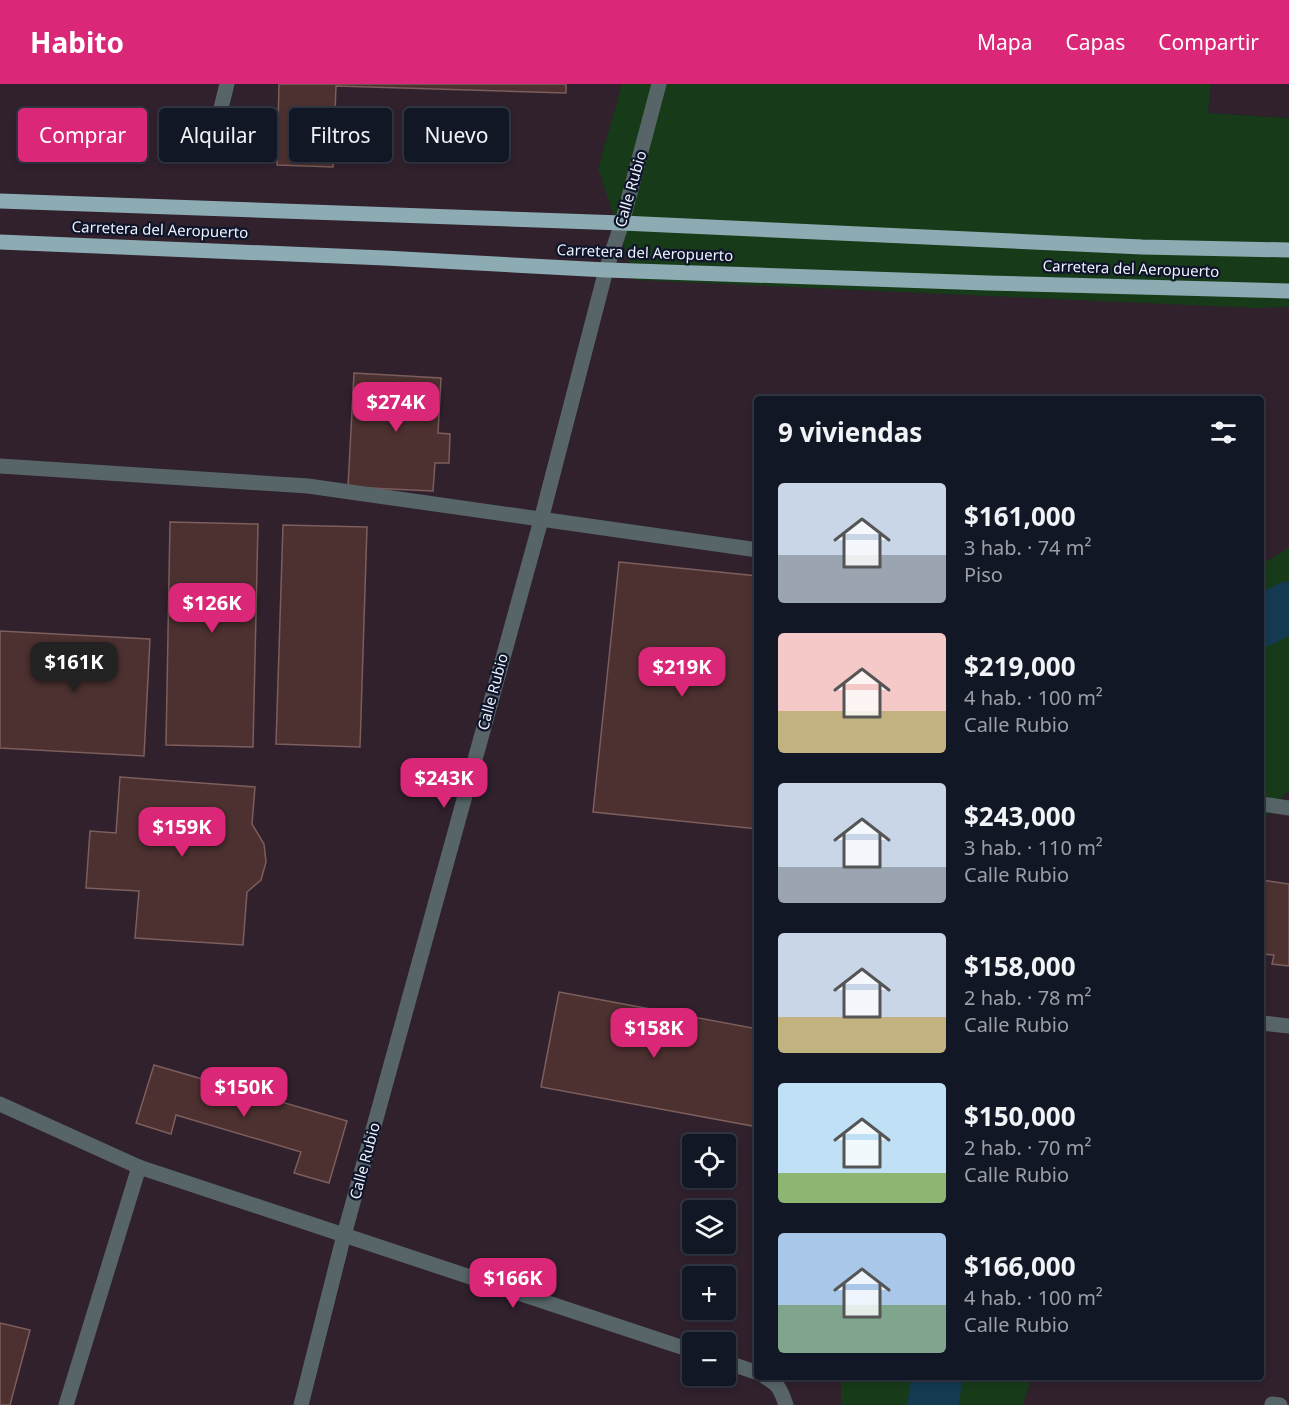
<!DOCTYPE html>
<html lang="es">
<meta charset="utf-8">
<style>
body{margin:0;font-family:"Noto Sans",sans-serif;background:#1f2432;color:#f1f3f6;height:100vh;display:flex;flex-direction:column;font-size:22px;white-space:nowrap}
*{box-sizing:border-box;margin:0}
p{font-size:20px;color:#9c9fa7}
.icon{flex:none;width:33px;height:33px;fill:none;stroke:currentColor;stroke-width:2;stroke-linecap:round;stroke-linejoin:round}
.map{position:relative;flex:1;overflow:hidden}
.sheet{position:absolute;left:754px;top:312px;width:510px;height:984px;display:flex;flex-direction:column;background:#121726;border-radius:6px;box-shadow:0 3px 9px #0003,0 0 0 2px #313643}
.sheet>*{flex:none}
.banner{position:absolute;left:18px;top:24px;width:570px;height:54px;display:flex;gap:12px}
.buttons{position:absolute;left:682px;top:1050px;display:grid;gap:12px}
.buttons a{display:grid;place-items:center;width:54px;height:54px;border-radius:6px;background:#121726;box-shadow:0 3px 9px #0003,0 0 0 2px #313643;font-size:30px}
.price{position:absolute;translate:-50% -51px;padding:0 14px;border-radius:12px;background:#db2777;color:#fff;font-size:20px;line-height:39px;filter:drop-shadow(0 2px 3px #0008)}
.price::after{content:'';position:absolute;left:50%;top:36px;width:18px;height:14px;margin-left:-9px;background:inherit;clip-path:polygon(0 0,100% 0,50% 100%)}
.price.active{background:#222;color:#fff}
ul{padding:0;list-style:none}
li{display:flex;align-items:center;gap:18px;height:150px;padding:0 24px}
li span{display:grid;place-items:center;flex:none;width:168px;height:120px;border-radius:6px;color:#555}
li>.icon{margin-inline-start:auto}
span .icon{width:72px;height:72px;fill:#fffc;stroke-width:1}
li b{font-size:26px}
h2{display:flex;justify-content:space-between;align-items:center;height:72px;padding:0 24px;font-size:26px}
.tag{padding:0 21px;border-radius:6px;background:#121726;box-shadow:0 3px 9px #0003,0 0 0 2px #313643;font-size:21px;line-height:54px}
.tag.active{background:#db2777;color:#fff}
header{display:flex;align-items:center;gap:36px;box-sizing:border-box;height:84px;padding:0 30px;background:#db2777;color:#fff}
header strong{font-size:28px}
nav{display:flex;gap:33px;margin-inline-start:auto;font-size:21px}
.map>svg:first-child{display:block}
.industrial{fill:#30212d;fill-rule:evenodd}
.green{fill:#173b19}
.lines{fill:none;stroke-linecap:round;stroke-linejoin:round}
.river{stroke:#143a52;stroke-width:51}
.building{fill:#4c3130;stroke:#7c5e5c;stroke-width:1.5}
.minor{stroke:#576569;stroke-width:15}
.major{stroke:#8dabb3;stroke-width:15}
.labels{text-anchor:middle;stroke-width:4.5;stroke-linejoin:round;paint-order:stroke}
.street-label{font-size:15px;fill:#edf2fd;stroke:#0f1529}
</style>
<header>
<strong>Habito</strong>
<nav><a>Mapa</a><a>Capas</a><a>Compartir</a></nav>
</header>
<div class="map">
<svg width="1289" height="1321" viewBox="0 0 1289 1321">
<rect width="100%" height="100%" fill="#181f33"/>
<g class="industrial">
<path d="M0,0H622L598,84L1289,214V464L1262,480V315H758V1293H841V1321H0ZM693,1060H726V1094H693ZM693,1126H726V1160H693ZM693,1192H726V1226H693ZM693,1258H726V1292H693Z"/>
<path d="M1211,0H1289V34L1208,29Z"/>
<path d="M1289,706V1321H1023L1032,1293H1262V737Z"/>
</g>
<g class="green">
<path d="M622,0H1211L1208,29L1289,34V223L1257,224L635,196L598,84Z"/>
<path d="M1289,464V706L1262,737V480Z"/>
<path d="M841,1293H1032L1023,1321H841Z"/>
</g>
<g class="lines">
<g class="river">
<path d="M1262,537L1289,523"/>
<path d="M933,1321L937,1293"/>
</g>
</g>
<g class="building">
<path d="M279,0H566V9L336,2L333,83L277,81Z"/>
<path d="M354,289L441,294L438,349L450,350L449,379H435L433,407L348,403Z"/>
<path d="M170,438L258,440L253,663L166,661Z"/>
<path d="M283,441L367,443L360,663L276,660Z"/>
<path d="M619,478L758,492V745L593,728Z"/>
<path d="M0,547L150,555L144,672L0,664Z"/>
<path d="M120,693L255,703L252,740L264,760L266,778L261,796L247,808L243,861L135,854L139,807L86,804L90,747L116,749Z"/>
<path d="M1262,796L1289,800V882L1272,880L1274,871L1262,870Z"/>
<path d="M559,908L758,945V1043L541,1003Z"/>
<path d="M154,981L347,1037L329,1099L294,1089L301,1068L176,1031L171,1050L136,1039Z"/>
<path d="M0,1239L30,1246L10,1321H0Z"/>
</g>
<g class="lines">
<g class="minor">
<path d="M214,52L227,0"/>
<path d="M0,382L308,402L758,466"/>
<path d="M1262,720L1289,724"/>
<path d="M1262,939L1289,942"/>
<path d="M0,1020L139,1083L693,1267"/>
<path d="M726,1278L758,1289"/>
<path d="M765,1293C779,1300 781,1307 786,1321"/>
<path d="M1272,1320L1280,1321"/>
<path d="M66,1321L139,1083"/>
<path d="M301,1321L344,1151L541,436L606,186L622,139L659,0"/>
</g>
<g class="major">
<path d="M0,117L622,139L1142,163L1289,166"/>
<path d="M0,158L385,174L606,186L988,199L1289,207"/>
</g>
</g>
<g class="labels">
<g class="street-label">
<text transform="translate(631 105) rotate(-74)" y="5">Calle Rubio</text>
<text transform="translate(160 146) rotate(2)" y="5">Carretera del Aeropuerto</text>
<text transform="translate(645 169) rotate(2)" y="5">Carretera del Aeropuerto</text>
<text transform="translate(1131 185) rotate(2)" y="5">Carretera del Aeropuerto</text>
<text transform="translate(493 608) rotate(-75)" y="5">Calle Rubio</text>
<text transform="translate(365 1077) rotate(-75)" y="5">Calle Rubio</text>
</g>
</g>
</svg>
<div class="buttons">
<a><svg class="icon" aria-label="locate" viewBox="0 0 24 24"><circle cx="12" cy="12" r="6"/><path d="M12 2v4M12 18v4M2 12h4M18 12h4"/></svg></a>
<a><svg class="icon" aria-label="layers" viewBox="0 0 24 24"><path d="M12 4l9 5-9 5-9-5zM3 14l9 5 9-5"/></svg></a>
<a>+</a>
<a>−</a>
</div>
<b class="price" style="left:396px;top:349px">$274K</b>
<b class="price" style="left:212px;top:550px">$126K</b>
<b class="price active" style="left:74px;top:609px">$161K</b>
<b class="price" style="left:682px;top:614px">$219K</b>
<b class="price" style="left:444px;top:725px">$243K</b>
<b class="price" style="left:182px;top:774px">$159K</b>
<b class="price" style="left:654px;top:975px">$158K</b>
<b class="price" style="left:244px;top:1034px">$150K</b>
<b class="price" style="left:513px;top:1225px">$166K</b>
<div class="banner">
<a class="tag active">Comprar</a>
<a class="tag">Alquilar</a>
<a class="tag">Filtros</a>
<a class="tag">Nuevo</a>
</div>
<section class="sheet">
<h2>9 viviendas<svg class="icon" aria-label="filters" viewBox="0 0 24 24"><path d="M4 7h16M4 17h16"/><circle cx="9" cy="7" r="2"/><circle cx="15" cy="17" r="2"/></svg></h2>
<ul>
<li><span style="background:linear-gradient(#c9d6e8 60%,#9aa5b1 0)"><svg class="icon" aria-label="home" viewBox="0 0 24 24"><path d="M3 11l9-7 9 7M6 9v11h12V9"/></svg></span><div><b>$161,000</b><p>3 hab. · 74 m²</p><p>Piso</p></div></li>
<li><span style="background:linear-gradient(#f6c9c9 65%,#c2b280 0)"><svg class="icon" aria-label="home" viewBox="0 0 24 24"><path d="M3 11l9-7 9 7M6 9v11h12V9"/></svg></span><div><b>$219,000</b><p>4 hab. · 100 m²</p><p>Calle Rubio</p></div></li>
<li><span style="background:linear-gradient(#c9d6e8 70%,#9aa5b1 0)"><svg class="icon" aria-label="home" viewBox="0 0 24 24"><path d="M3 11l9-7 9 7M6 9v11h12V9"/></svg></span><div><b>$243,000</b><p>3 hab. · 110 m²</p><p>Calle Rubio</p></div></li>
<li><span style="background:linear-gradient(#c9d6e8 70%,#c2b280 0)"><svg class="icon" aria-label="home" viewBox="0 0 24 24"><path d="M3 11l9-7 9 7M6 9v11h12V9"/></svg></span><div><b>$158,000</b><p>2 hab. · 78 m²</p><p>Calle Rubio</p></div></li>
<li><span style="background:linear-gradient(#bfe0f5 75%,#8fb573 0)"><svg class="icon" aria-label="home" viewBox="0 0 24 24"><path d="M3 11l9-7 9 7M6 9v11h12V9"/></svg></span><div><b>$150,000</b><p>2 hab. · 70 m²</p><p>Calle Rubio</p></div></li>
<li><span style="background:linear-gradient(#a9c7e8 60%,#7fa58c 0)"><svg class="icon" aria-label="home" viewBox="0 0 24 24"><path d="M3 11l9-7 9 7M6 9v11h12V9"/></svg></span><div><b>$166,000</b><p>4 hab. · 100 m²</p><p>Calle Rubio</p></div></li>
</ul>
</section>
</div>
